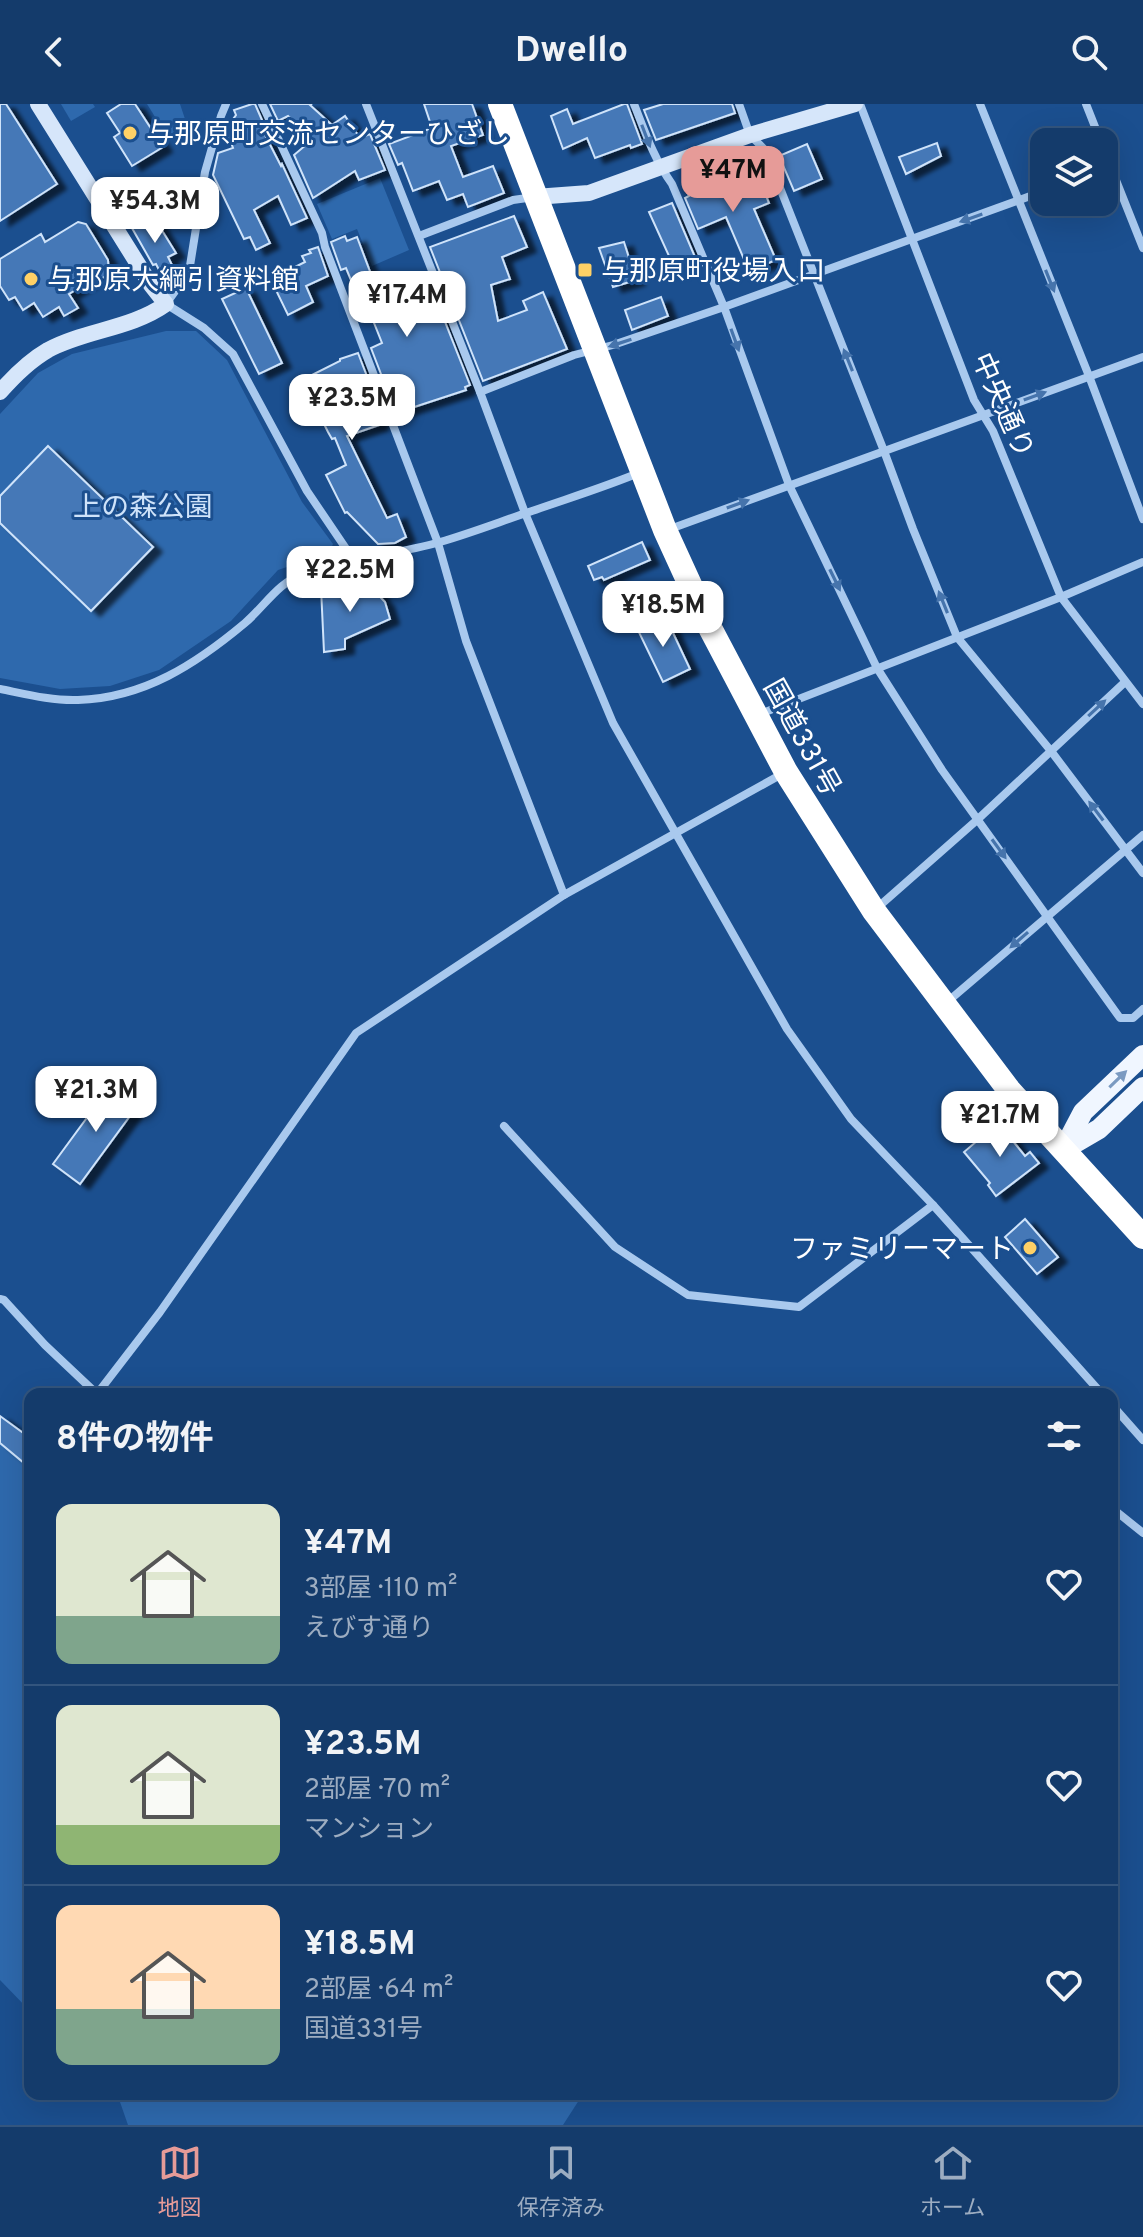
<!DOCTYPE html>
<html lang="ja">
<meta charset="utf-8">
<style>
body{margin:0;font-family:Overpass,"Noto Sans JP",sans-serif;background:#214673;color:#f1f3f6;height:100vh;display:flex;flex-direction:column;font-size:30px;white-space:nowrap}
*{box-sizing:border-box;margin:0}
p{font-size:26px;color:#9dadc1}
.icon{flex:none;width:44px;height:44px;fill:none;stroke:currentColor;stroke-width:2;stroke-linecap:round;stroke-linejoin:round}
.map{position:relative;flex:1;overflow:hidden}
.sheet{position:absolute;left:24px;top:1284px;width:1094px;height:712px;display:flex;flex-direction:column;background:#143b6b;border-radius:16px;box-shadow:0 8px 32px #0002,0 0 0 2px #33557e}
.sheet>*{flex:none}
.tools{position:absolute;left:1030px;top:24px;display:grid;gap:16px}
.tools a{display:grid;place-items:center;width:88px;height:88px;border-radius:16px;background:#143b6b;box-shadow:0 8px 32px #0002,0 0 0 2px #33557e;font-size:40px}
.price{position:absolute;translate:-50% -68px;padding:0 18px;border-radius:16px;background:#fff;color:#222;font-size:26px;line-height:52px;filter:drop-shadow(0 2px 4px #0008)}
.price::after{content:'';position:absolute;left:50%;top:48px;width:24px;height:18px;margin-left:-12px;background:inherit;clip-path:polygon(0 0,100% 0,50% 100%)}
.price.active{background:#e69b98;color:#111}
ul{padding:0;list-style:none}
li{display:flex;align-items:center;gap:24px;height:200px;padding:0 32px}
li+li{border-top:2px solid #33557e}
li span{display:grid;place-items:center;flex:none;width:224px;height:160px;border-radius:16px;color:#555}
li>.icon{margin-inline-start:auto}
span .icon{width:96px;height:96px;fill:#fffc;stroke-width:1}
li b{font-size:34px}
h2{display:flex;justify-content:space-between;align-items:center;height:96px;padding:0 32px;font-size:34px}
header{display:flex;justify-content:space-between;align-items:center;height:104px;padding:0 32px;background:#143b6b;font-size:36px;font-weight:700}
.tab-bar{display:flex;justify-content:space-around;align-items:center;height:112px;border-top:2px solid #33557e;background:#143b6b;font-size:22px;color:#9dadc1}
.tab-bar a{display:grid;justify-items:center;gap:4px}
.tab-bar .active{color:#e69b98}
.map>svg:first-child{display:block}
.green{fill:#2e69ad}
.building{fill:#4478b7;stroke:#cfe3fa;stroke-width:2;filter:url(#shadow)}
.lines{fill:none;stroke-linecap:round;stroke-linejoin:round}
.street{stroke:#a9c9ee;stroke-width:8}
.secondary{stroke:#d6e6fa;stroke-width:16}
.primary{stroke:#f0f6ff;stroke-width:20}
.highway{stroke:#fff;stroke-width:24}
.oneway{fill:#4674ac}
.oneway2{fill:#7b9ac1}
.poi-dot{fill:#ffd166;stroke:#1b4f8f;stroke-width:3}
.labels{text-anchor:middle;stroke-width:6;stroke-linejoin:round;paint-order:stroke}
.poi-label{font-size:28px;fill:#fff;stroke:#1b4f8f;text-anchor:start}
.street-label{font-size:28px;fill:#fff;stroke:#1b4f8f}
.park-label{font-size:28px;fill:#cfe3fa;stroke:#1b4f8f}
</style>
<header><svg class="icon" aria-label="back" viewBox="0 0 24 24"><path d="M15 5l-7 7 7 7"/></svg>Dwello<svg class="icon" aria-label="search" viewBox="0 0 24 24"><circle cx="10" cy="10" r="6"/><path d="M15 15l6 6"/></svg></header>
<div class="map">
<svg width="1143" height="2021" viewBox="0 0 1143 2021">
<defs>
<filter id="shadow"><feDropShadow dx="9" dy="5" stdDeviation="2" flood-color="#0009"/></filter>
</defs>
<rect width="100%" height="100%" fill="#1b4f8f"/>
<g class="green">
<path d="M61,0H93L95,3L71,17Z"/>
<path d="M147,0H180L185,15L170,37Z"/>
<path d="M380,74L409,146L372,162L357,125L332,135L317,100Z"/>
<path d="M166,227H196L227,256L302,398L333,440L329,449L278,466L231,517L159,566L110,582L60,585L0,574V310L38,269L72,250Z"/>
<path d="M0,1339L30,1359V1907L0,1876Z"/>
<path d="M112,1990H583L563,2021H128L120,1998Z"/>
</g>
<g class="building">
<path d="M0,0H6L57,80L0,117Z"/>
<path d="M121,0H135L163,43L132,62L114,33L120,29L107,9Z"/>
<path d="M252,0H255L265,23L262,25L281,62L282,60L307,114L291,121L278,92L254,106L270,139L256,146L250,133L244,135L213,71L218,49L233,44L226,25L236,11L234,6Z"/>
<path d="M270,0H312L310,1L332,21L345,12L360,34L370,30L385,66L359,76L355,67L313,94L294,51L313,35L288,12L278,17Z"/>
<path d="M424,0H472L483,31L451,42L463,73L493,62L504,89L468,103L463,90L447,96L439,77L413,87L402,59L398,61L389,40L432,24Z"/>
<path d="M624,0H627L642,40L631,44L630,41L595,54L587,34L563,45L551,12L567,5L573,20Z"/>
<path d="M663,0H732L735,9L656,36L644,6Z"/>
<path d="M937,39L941,52L906,70L899,53Z"/>
<path d="M807,40L822,75L794,87L779,52Z"/>
<path d="M715,68L723,86L758,72L769,99L754,105L776,156L749,167L726,113L698,125L685,94L689,92L684,80Z"/>
<path d="M672,99L695,153L674,163L649,108Z"/>
<path d="M153,112L176,149L168,153L174,165L162,172L156,160L153,161L132,124Z"/>
<path d="M514,112L527,143L502,153L510,175L491,181L498,217L527,206L523,197L543,188L567,245L483,277L430,143Z"/>
<path d="M78,118L86,120L108,156L109,170L99,176L97,173L69,190L78,204L64,212L59,203L43,213L34,199L23,206L15,193L9,196L0,182V155L41,130L45,138Z"/>
<path d="M345,132L347,137L357,133L383,202L392,198L393,200L432,185L470,281L465,283L466,286L396,309L371,244L382,239L360,184L355,186L346,164L341,166L332,141L331,138Z"/>
<path d="M624,138L636,176L613,183L599,144Z"/>
<path d="M318,143L328,172L306,182L313,198L288,211L273,180L280,177L277,172L305,158L302,152L311,149L309,146Z"/>
<path d="M246,184L282,259L259,270L222,195Z"/>
<path d="M661,193L668,212L632,226L625,206Z"/>
<path d="M358,249L383,314L378,316L379,321L347,332L387,414L397,410L406,433L395,439L378,440L347,408L345,409L326,371L346,361L335,334L332,335L328,328L302,276L340,257V255Z"/>
<path d="M48,342L153,443L91,507L0,419V392Z"/>
<path d="M642,438L650,456L604,476L602,473L594,476L588,462Z"/>
<path d="M375,479L381,494L385,498L390,515L345,535V545L324,548L321,484L341,481L342,490Z"/>
<path d="M666,514L690,565L663,578L635,520L648,515L651,521Z"/>
<path d="M111,981L138,1001L80,1080L53,1060Z"/>
<path d="M994,1020L997,1024L1000,1021L1025,1052L1030,1048L1039,1059L996,1092L988,1081L990,1079L964,1048L984,1031L983,1029Z"/>
<path d="M1025,1115L1058,1153L1037,1170L1005,1133Z"/>
<path d="M0,1312L30,1334V1364L0,1339Z"/>
</g>
<g class="lines">
<g class="street">
<path d="M226,0L221,12L205,68L189,168L166,200L204,224L233,250L307,387L353,455"/>
<path d="M262,0L322,129L325,143L438,439L466,537L564,791"/>
<path d="M366,0L480,288L525,409L613,619L787,925L851,1015L933,1101L1102,1290"/>
<path d="M634,0C645,28 654,55 672,80L724,203L789,381L877,564L942,666L1120,914H1133L1143,905"/>
<path d="M739,0L750,31L765,46L884,347L913,425L957,533L1051,647L1143,769"/>
<path d="M860,0L974,296L993,327L1061,493L1143,600"/>
<path d="M980,0L1089,272L1143,415"/>
<path d="M1086,0L1101,38"/>
<path d="M1104,46L1143,144"/>
<path d="M419,132L513,96L534,93"/>
<path d="M480,288L574,251L613,241L724,203L1044,87"/>
<path d="M670,425L1143,253"/>
<path d="M0,585C25,590 52,597 78,596C144,594 196,560 245,519C265,502 278,478 305,469C349,453 396,451 440,438C471,429 502,417 532,407C569,394 605,383 641,368"/>
<path d="M760,610L1061,493L1143,458"/>
<path d="M877,804L977,716L1125,578"/>
<path d="M946,899L1143,731"/>
<path d="M504,1022L615,1143L688,1191L799,1203L933,1101"/>
<path d="M0,1195L4,1196L45,1241L97,1290"/>
<path d="M97,1290L160,1208L356,929L564,791L782,670"/>
<path d="M1112,1301L1143,1336"/>
<path d="M1112,1404L1143,1429"/>
</g>
<g class="secondary">
<path d="M535,93L589,89L750,31L855,0"/>
<path d="M0,288C14,272 29,257 48,246C85,226 131,225 166,200L151,181L38,0"/>
</g>
<g class="primary">
<path d="M1063,1046L1083,1008L1143,951"/>
<path d="M1063,1046L1099,1025L1143,983"/>
</g>
<path class="highway" d="M500,0L665,426L708,520L786,668L874,807L1009,986L1143,1133"/>
</g>
<defs><path id="oneway-solid" d="M-6-.8H1V-3.2L6.5 0L1 3.2V.8H-6Z" transform="scale(2)"/></defs>
<g class="oneway">
<use href="#oneway-solid" transform="translate(646 32) rotate(69)"/>
<use href="#oneway-solid" transform="translate(971 114) rotate(161)"/>
<use href="#oneway-solid" transform="translate(1050 177) rotate(68)"/>
<use href="#oneway-solid" transform="translate(735 236) rotate(70)"/>
<use href="#oneway-solid" transform="translate(620 239) rotate(162)"/>
<use href="#oneway-solid" transform="translate(848 256) rotate(-112)"/>
<use href="#oneway-solid" transform="translate(1035 292) rotate(-20)"/>
<use href="#oneway-solid" transform="translate(738 400) rotate(-20)"/>
<use href="#oneway-solid" transform="translate(835 476) rotate(64)"/>
<use href="#oneway-solid" transform="translate(943 498) rotate(-112)"/>
<use href="#oneway-solid" transform="translate(1097 604) rotate(-43)"/>
<use href="#oneway-solid" transform="translate(1096 707) rotate(-127)"/>
<use href="#oneway-solid" transform="translate(999 745) rotate(54)"/>
<use href="#oneway-solid" transform="translate(1019 836) rotate(139)"/>
</g>
<use class="oneway2" href="#oneway-solid" transform="translate(1118 975) rotate(-44)"/>
<g class="poi-dot">
<circle cx="130" cy="29" r="8"/>
<rect x="577" y="158" width="16" height="16" rx="4"/>
<circle cx="31" cy="175" r="8"/>
<circle cx="1030" cy="1144" r="8"/>
</g>
<g class="labels">
<g class="poi-label">
<text x="146" y="39">与那原町交流センターひざし</text>
<text x="601" y="176">与那原町役場入口</text>
<text x="47" y="185">与那原大綱引資料館</text>
<text x="1014" y="1154" text-anchor="end">ファミリーマート</text>
</g>
<g class="street-label">
<text transform="translate(1004 301) rotate(66)" y="10">中央通り</text>
<text transform="translate(803 633) rotate(61)" y="10">国道331号</text>
</g>
<g class="park-label">
<text x="143" y="412">上の森公園</text>
</g>
</g>
</svg>
<div class="tools">
<a><svg class="icon" aria-label="layers" viewBox="0 0 24 24"><path d="M12 4l9 5-9 5-9-5zM3 14l9 5 9-5"/></svg></a>
</div>
<b class="price active" style="left:733px;top:110px">¥47M</b>
<b class="price" style="left:155px;top:141px">¥54.3M</b>
<b class="price" style="left:407px;top:235px">¥17.4M</b>
<b class="price" style="left:352px;top:338px">¥23.5M</b>
<b class="price" style="left:350px;top:510px">¥22.5M</b>
<b class="price" style="left:663px;top:545px">¥18.5M</b>
<b class="price" style="left:96px;top:1030px">¥21.3M</b>
<b class="price" style="left:1000px;top:1055px">¥21.7M</b>
<section class="sheet">
<h2>8件の物件<svg class="icon" aria-label="filters" viewBox="0 0 24 24"><path d="M4 7h16M4 17h16"/><circle cx="9" cy="7" r="2"/><circle cx="15" cy="17" r="2"/></svg></h2>
<ul>
<li><span style="background:linear-gradient(#dfe7d0 70%,#7fa58c 0)"><svg class="icon" aria-label="home" viewBox="0 0 24 24"><path d="M3 11l9-7 9 7M6 9v11h12V9"/></svg></span><div><b>¥47M</b><p>3部屋 · 110 m²</p><p>えびす通り</p></div><svg class="icon" aria-label="heart" viewBox="0 0 24 24"><path d="M12 20l-8-8c-3-5 5-10 8-4 3-6 11-1 8 4z"/></svg></li>
<li><span style="background:linear-gradient(#dfe7d0 75%,#8fb573 0)"><svg class="icon" aria-label="home" viewBox="0 0 24 24"><path d="M3 11l9-7 9 7M6 9v11h12V9"/></svg></span><div><b>¥23.5M</b><p>2部屋 · 70 m²</p><p>マンション</p></div><svg class="icon" aria-label="heart" viewBox="0 0 24 24"><path d="M12 20l-8-8c-3-5 5-10 8-4 3-6 11-1 8 4z"/></svg></li>
<li><span style="background:linear-gradient(#ffd9b3 65%,#7fa58c 0)"><svg class="icon" aria-label="home" viewBox="0 0 24 24"><path d="M3 11l9-7 9 7M6 9v11h12V9"/></svg></span><div><b>¥18.5M</b><p>2部屋 · 64 m²</p><p>国道331号</p></div><svg class="icon" aria-label="heart" viewBox="0 0 24 24"><path d="M12 20l-8-8c-3-5 5-10 8-4 3-6 11-1 8 4z"/></svg></li>
</ul>
</section>
</div>
<nav class="tab-bar">
<a class="active"><svg class="icon" aria-label="map" viewBox="0 0 24 24"><path d="M3 6l6-2 6 2 6-2v14l-6 2-6-2-6 2zM9 4v14M15 6v14"/></svg>地図</a>
<a><svg class="icon" aria-label="saved" viewBox="0 0 24 24"><path d="M7 4h10v16l-5-4-5 4z"/></svg>保存済み</a>
<a><svg class="icon" aria-label="home" viewBox="0 0 24 24"><path d="M3 11l9-7 9 7M6 9v11h12V9"/></svg>ホーム</a>
</nav>
